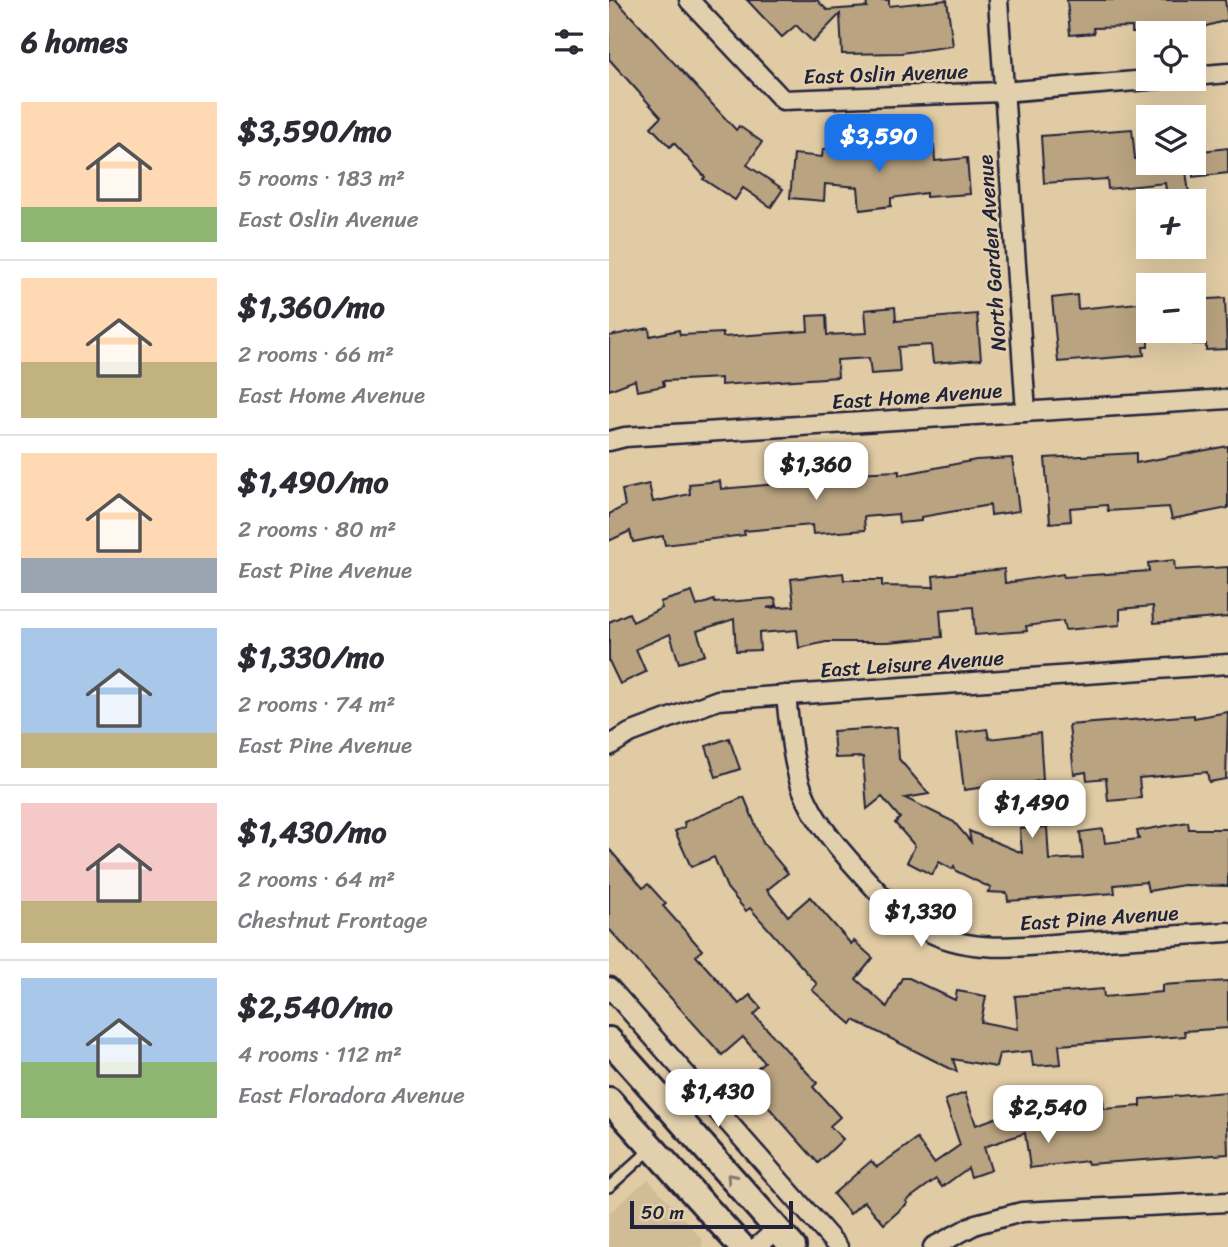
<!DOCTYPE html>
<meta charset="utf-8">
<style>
body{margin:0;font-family:Sriracha,sans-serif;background:#f7f7f7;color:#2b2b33;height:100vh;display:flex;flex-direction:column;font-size:26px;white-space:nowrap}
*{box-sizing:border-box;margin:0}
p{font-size:23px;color:#7c7c81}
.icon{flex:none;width:38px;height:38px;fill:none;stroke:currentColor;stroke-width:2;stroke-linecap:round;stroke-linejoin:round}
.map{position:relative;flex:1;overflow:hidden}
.sheet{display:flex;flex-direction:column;background:#fff;width:609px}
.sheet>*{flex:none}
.fabs{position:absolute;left:527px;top:21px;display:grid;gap:14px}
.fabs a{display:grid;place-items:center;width:70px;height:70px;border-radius:0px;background:#fff;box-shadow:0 7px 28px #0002;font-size:35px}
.scale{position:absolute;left:21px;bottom:18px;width:163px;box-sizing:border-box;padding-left:7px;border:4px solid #22223b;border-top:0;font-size:19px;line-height:24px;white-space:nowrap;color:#22223b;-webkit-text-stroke:5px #e2d0ad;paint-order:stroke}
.price{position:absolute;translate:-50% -60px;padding:0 16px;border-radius:14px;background:#fff;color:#222;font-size:23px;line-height:46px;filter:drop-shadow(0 2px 4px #0008)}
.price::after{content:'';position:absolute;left:50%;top:42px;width:21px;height:16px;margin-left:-10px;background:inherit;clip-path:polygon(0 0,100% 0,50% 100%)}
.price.current{background:#1a73e8;color:#fff}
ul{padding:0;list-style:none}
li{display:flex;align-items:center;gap:21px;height:175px;padding:0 21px}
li+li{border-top:2px solid #e1e1e2}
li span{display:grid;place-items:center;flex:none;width:196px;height:140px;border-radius:0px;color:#555}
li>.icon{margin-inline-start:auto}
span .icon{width:84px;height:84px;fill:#fffc;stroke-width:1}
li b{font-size:30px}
h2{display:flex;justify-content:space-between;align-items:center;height:84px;padding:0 21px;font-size:30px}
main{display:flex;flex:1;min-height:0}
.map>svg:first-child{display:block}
.built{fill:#d0bc97}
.building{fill:#b9a380;stroke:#22223b;stroke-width:2}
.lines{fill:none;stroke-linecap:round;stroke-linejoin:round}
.service-casing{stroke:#22223b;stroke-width:14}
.minor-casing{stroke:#22223b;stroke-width:23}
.secondary-casing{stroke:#22223b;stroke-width:30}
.service{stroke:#e2d0ad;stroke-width:9}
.minor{stroke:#e2d0ad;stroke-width:18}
.secondary{stroke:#e2d0ad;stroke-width:24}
.oneway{stroke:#827974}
.labels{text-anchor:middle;stroke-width:5;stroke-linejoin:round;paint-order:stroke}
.street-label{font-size:21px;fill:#22223b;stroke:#e2d0ad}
</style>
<main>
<section class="sheet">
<h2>6 homes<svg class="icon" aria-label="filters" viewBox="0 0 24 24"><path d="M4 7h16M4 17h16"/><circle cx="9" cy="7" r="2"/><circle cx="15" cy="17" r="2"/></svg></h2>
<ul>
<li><span style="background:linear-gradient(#ffd9b3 75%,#8fb573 0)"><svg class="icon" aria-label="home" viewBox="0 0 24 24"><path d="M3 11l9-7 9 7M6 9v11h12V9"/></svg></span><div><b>$3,590/mo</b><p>5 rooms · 183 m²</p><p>East Oslin Avenue</p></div></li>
<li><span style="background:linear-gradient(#ffd9b3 60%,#c2b280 0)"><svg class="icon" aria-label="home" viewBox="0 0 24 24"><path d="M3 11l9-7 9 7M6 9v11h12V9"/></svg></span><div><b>$1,360/mo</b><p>2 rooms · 66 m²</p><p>East Home Avenue</p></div></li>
<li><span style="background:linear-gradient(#ffd9b3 75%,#9aa5b1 0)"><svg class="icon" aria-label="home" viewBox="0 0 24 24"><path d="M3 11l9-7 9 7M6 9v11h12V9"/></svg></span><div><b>$1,490/mo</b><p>2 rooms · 80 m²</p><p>East Pine Avenue</p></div></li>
<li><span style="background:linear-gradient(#a9c7e8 75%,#c2b280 0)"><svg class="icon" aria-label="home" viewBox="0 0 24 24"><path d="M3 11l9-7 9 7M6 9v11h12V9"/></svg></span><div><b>$1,330/mo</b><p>2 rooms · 74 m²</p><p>East Pine Avenue</p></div></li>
<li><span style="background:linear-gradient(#f6c9c9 70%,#c2b280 0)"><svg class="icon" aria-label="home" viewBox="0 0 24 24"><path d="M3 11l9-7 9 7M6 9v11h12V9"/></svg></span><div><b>$1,430/mo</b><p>2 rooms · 64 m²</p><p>Chestnut Frontage</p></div></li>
<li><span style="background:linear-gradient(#a9c7e8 60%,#8fb573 0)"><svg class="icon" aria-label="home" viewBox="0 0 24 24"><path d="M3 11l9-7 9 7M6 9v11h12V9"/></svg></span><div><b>$2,540/mo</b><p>4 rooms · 112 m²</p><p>East Floradora Avenue</p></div></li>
</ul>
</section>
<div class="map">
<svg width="619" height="1247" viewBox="0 0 619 1247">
<rect width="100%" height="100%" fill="#e0cba4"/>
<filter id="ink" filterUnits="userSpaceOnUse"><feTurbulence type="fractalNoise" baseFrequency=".0143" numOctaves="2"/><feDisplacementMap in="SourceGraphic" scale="14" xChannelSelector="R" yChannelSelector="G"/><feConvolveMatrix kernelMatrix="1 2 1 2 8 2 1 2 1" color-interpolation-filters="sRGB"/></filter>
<g filter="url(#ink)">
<path class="built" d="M39,1179L93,1239V1247H0V1213Z"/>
<g class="building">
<path d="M0,0H7L127,130L130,126L153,142L138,165L174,189L162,207L134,188L126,200L94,179L96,177L65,143L61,147L42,127L52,117L0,59Z"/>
<path d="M138,0H208L218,10L258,7L257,0H280V6L338,0L344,46L292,53L233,54L231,14L204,42L187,25L173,37Z"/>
<path d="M458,0H616L619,20L572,33H523V27L484,28L485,33L461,35Z"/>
<path d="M523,129L526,159L539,158V163H576L580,194L558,197L556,183L499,189L498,179L435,183L432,136Z"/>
<path d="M325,145L326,161L358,158L361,194L317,197V193L282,198V206L251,210L249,187L216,184L215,201L181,198L185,154L213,157L214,149Z"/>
<path d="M619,148V173L584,177V152Z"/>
<path d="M468,295L469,309L539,302V347H534L535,355L449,362L443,298Z"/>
<path d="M616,298L618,349L597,350V344H584V300Z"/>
<path d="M286,307L287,321L368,314L372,359L324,363L322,345L289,347L291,372L262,374L260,358L228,360L229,377L112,385V378L54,381L55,386L28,391L26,380L0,390V336L40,328L41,336L70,330L71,335L114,333V337L199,331L198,316L217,315L218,335L258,333L256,310Z"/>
<path d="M619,446V508L563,519L560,507L499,511L498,505L461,508L462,521L441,523L436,458L527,453V463Z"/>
<path d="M403,458L410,511L382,515L381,505L312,517V521L290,523L289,514L255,517L256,530L204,534L203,525L135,531L136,535L56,545L54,536L24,542L21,531L0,541V514L16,506L13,490L40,484L44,502L81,494L80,484L111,481L112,489L168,484V477L192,475L290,471V475L367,460Z"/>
<path d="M565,560L566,570L619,567V617L545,623L544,606L511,609V625L456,630L454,621L417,626L418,631L366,635L364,607L331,610L333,637L279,642H217L190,648L188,630L150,633L151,650L127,651L125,619L88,631L96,655L70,663L61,634L27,649L37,672L11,684L0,661V622L20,613L24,622L53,608L51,602L83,592L88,606L105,600L106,603L166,598L168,605L158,608L185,606L182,579L234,573L235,580H273V586L325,587L324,576L395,569L396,583L454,574L455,577L540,571L539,563Z"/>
<path d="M619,712L617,779L600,782L598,772L530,778L532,798L499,801L497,778L478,780L477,772L465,774L460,725L585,715V718Z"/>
<path d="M288,727L290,759L320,794L296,798L345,822L362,842L360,831L413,853L411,829L438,827L440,860L474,858L471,832L494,829L496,843L530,839L528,831L579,822L580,829H619V886L575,885L539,891L537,882L505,885L506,893L399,901L398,893L379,892L382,888L347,871L345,866L343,869L330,862L323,875L298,862L306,846L286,823L291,818L273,797L258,809L254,757L226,758L224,731Z"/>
<path d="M378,729L380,739L431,733L434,780L391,789L390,785L355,790L348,733Z"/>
<path d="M120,738L131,769L107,777L97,746Z"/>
<path d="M135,797L154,843L179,873L158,890L179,916L201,897L242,944L245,941L264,958L247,979L278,1007L293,978H300L346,1000L348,991L377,996L372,1022L409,1029L406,996L494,989L495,997L553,992V985L619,981V1028L575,1031L576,1036L450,1045L452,1064L424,1066L422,1051L390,1054L387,1067L344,1059L348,1072L245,1020L242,1024L203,990L208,984L141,908L137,911L118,888L105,857L82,867L66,831L76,827L75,822Z"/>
<path d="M0,849L34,888L39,884L57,904L54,906L93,950L87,956L130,1004L141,995L152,1008L145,1015L208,1083L204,1087L231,1117L221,1126L234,1139L209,1163L154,1101L159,1096L140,1075L155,1062L134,1037L113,1055L0,929Z"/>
<path d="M617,1092L619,1154L479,1164L478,1161L421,1168L416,1133L375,1147L382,1170L362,1177L359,1168L333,1187L327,1179L297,1201L299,1203L275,1224L255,1201L241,1214L224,1194L262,1161L268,1167L308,1139L325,1163L351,1145L336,1100L356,1093L367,1125L397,1114L398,1117L439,1112L441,1125L475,1120L473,1101L494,1099L495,1109L532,1106V1099Z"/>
</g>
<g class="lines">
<defs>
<path id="service" d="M0,1187L42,1149"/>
<g id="minor">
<path d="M80,0L174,100L394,92L551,79"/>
<path d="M389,0L417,412"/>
<path d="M584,76L619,73"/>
<path d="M0,441L16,437L619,399"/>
<path d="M177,695C186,784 189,804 250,871C272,896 292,918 322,933C370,956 430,944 481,941C527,938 573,935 619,932"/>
<path d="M0,746L21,733L109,700L619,664"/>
<path d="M0,987L229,1247"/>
<path d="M148,1247L168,1229"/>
<path d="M324,1247L367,1224L413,1212L619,1202"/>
</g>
<g id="secondary">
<path d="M0,1040L184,1247"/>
<path d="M0,1100L133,1247"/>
</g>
</defs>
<use href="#service" class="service-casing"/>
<use href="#minor" class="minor-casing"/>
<use href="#secondary" class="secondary-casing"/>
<use href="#service" class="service"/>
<use href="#minor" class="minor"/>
<use href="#secondary" class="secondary"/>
</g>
<defs><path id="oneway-chevron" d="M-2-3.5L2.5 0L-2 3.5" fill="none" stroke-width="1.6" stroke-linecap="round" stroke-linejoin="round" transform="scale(1.75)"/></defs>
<use class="oneway" href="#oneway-chevron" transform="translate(122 1178) rotate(-132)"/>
</g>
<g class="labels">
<g class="street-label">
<text transform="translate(277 74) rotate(-2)" y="7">East Oslin Avenue</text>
<text transform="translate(383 253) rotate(-94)" y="7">North Garden Avenue</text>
<text transform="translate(308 396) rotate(-4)" y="7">East Home Avenue</text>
<text transform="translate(303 664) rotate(-4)" y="7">East Leisure Avenue</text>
<text transform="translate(490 918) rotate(-4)" y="7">East Pine Avenue</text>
</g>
</g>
</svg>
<div class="fabs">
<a><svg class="icon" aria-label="locate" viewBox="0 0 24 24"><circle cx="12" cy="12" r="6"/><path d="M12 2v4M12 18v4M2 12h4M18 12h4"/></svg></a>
<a><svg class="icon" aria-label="layers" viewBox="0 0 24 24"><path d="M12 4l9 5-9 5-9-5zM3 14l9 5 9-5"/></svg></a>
<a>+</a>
<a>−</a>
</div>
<div class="scale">50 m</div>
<b class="price current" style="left:270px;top:174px">$3,590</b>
<b class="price" style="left:207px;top:502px">$1,360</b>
<b class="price" style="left:423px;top:840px">$1,490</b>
<b class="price" style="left:312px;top:949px">$1,330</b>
<b class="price" style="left:109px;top:1129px">$1,430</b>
<b class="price" style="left:439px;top:1145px">$2,540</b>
</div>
</main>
